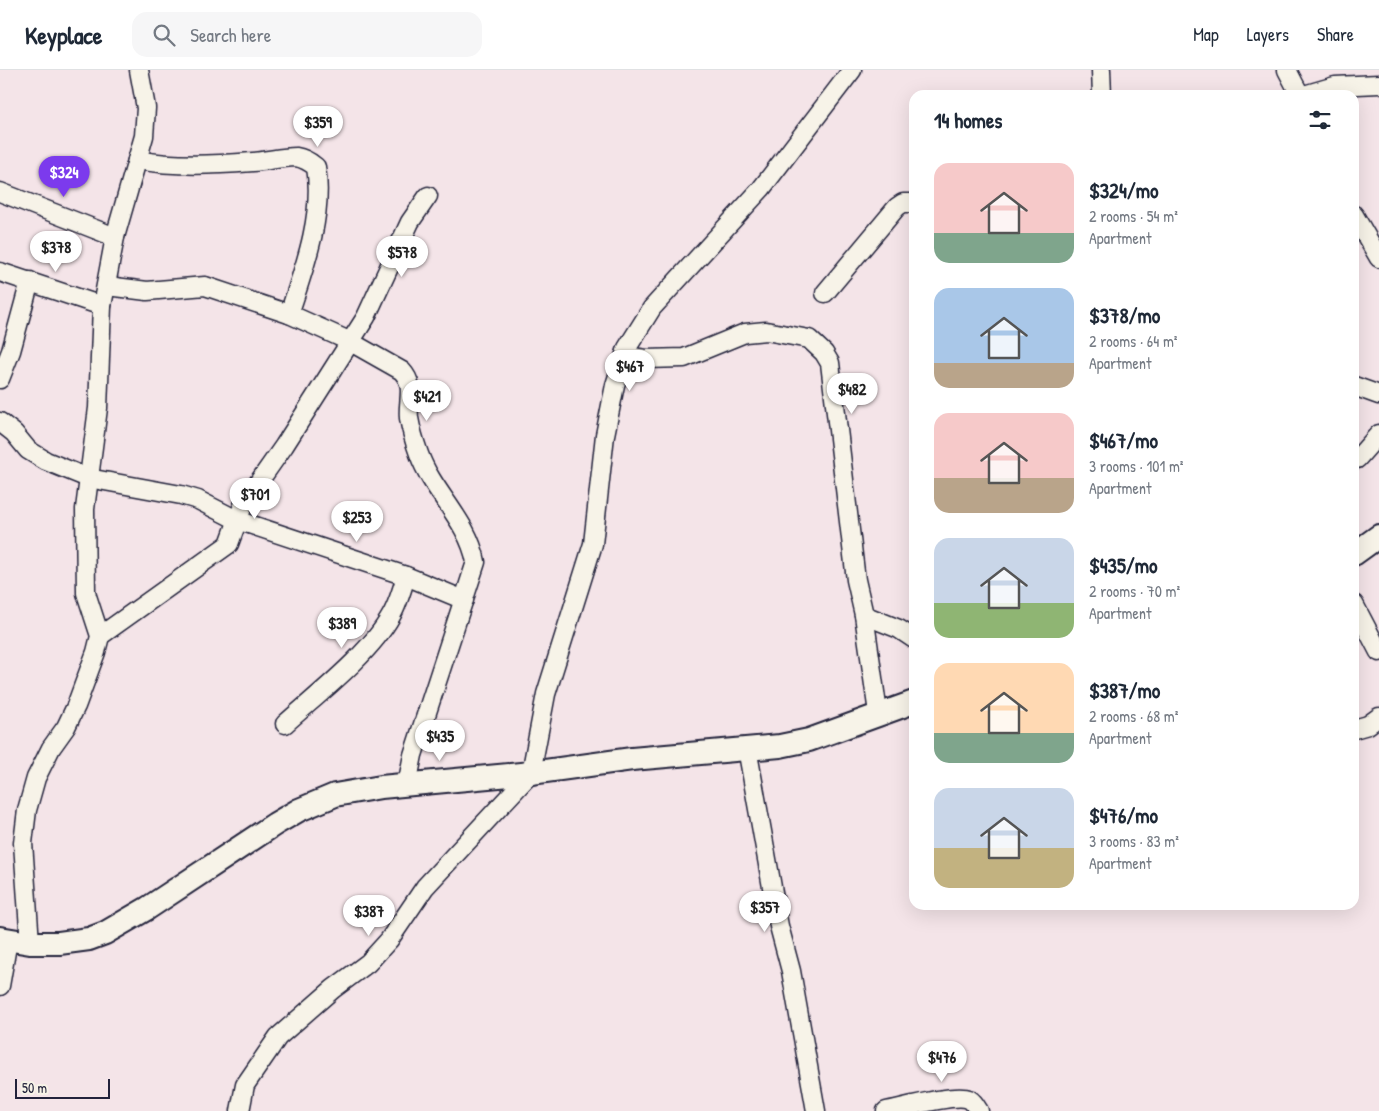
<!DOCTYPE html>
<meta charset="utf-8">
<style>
body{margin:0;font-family:"Patrick Hand",sans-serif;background:#f6f6f7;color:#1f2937;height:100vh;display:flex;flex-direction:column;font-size:19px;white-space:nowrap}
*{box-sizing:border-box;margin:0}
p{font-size:16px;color:#747a83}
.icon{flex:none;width:28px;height:28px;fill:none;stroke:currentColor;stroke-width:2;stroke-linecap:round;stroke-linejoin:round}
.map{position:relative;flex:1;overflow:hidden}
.details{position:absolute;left:909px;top:20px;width:450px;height:820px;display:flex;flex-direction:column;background:#fff;border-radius:15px;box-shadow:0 5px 20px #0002}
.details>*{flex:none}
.scale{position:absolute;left:15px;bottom:12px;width:95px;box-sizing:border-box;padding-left:5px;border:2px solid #22223b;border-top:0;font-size:14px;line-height:18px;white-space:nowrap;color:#22223b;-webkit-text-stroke:4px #f7f3e8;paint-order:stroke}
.price{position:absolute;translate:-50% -42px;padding:0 11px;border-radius:18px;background:#fff;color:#222;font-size:16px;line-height:32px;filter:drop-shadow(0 1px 2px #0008)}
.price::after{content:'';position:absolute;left:50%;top:30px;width:15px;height:11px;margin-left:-8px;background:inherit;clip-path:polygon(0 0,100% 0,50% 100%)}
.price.current{background:#7c3aed;color:#fff}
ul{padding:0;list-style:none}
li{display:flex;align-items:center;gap:15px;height:125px;padding:0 25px}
li span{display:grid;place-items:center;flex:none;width:140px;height:100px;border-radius:15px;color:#555}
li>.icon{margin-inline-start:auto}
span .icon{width:60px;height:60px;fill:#fffc;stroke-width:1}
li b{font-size:21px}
h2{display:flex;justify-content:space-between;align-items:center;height:60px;padding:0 25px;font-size:21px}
header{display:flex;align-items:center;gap:30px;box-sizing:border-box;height:70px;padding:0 25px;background:#fff;border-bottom:1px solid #e0e1e3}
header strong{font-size:24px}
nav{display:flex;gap:28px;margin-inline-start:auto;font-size:18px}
.search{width:350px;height:45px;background:#f6f6f7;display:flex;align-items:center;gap:12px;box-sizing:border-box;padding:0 18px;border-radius:15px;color:#747a83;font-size:19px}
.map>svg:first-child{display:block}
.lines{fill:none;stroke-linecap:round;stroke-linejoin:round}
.minor-casing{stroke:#22223b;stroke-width:21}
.major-casing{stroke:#22223b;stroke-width:26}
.minor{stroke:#f7f3e8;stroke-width:18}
.major{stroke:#f7f3e8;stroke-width:22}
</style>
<header>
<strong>Keyplace</strong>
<div class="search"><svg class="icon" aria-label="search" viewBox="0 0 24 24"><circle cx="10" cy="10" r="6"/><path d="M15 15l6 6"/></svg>Search here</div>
<nav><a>Map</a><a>Layers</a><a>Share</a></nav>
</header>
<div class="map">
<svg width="1379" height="1041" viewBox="0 0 1379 1041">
<rect width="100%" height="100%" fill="#f4e4e8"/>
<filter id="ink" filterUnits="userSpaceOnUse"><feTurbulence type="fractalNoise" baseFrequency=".02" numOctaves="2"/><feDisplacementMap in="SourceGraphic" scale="10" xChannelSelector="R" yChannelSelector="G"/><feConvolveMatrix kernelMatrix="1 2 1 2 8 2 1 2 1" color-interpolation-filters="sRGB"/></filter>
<g filter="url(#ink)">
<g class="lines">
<defs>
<g id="minor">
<path d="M1101,0L1102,25"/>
<path d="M1287,0L1300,25"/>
<path d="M1304,25L1335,16L1379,14"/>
<path d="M137,90C176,97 214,95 253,92C267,91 282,87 296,87C303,88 310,92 316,97C324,145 304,199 289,244"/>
<path d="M0,122L115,167"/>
<path d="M1354,145L1379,188"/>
<path d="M0,202L102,236"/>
<path d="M107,216L147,221L205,216L289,244L349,271L402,301C416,316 407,330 409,348C411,360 415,373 419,384C433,423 468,450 476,492L413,685L407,715"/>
<path d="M825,223L897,137L903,133H914"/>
<path d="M625,286L646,289L684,288L745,263L766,261L809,269L824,283L830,293L856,510L864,545L878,643"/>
<path d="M0,309L11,281L30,211"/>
<path d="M1354,316L1379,325"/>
<path d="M0,352L14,363L28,380L46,391L88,408L181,425L198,430L237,450L406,506L464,530"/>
<path d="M1357,389L1379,364"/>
<path d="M1354,534L1379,582"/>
<path d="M864,545L899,559L914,569"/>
<path d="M100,566L229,474L244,433L284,376L366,247L410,152L428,126"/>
<path d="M285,654C318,624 369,585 391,546C398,534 402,520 406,506"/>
<path d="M1354,659L1368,655L1379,647"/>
<path d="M747,678L779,856L791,901L816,1041"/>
<path d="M30,873L23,773L27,740L36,708L51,678L66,657L76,636L96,582L100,566L86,523L85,439L98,338L102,236L115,167L144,66L146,38L139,0"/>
<path d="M0,916L8,870"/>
<path d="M240,1041L245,1015L278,967L333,919L368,893L389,870L425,817L531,703L546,624L593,474L605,365L615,315L627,278L652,238L761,119L852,0"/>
<path d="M886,1041C902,1038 956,1023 969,1029C974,1032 976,1036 979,1041"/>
</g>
<g id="major">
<path d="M1354,484L1379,466"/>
<path d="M0,868L30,873H59L89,869L105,863L148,838L275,754L299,740L335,725L381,717L531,703L632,689L780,676L809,670L914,632"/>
</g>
</defs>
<use href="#minor" class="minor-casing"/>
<use href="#major" class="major-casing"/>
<use href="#minor" class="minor"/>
<use href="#major" class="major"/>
</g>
</g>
</svg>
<div class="scale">50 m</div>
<b class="price" style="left:318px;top:78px">$359</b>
<b class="price current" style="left:64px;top:128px">$324</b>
<b class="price" style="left:56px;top:203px">$378</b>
<b class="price" style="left:402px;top:208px">$578</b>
<b class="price" style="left:630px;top:322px">$467</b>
<b class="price" style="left:852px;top:345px">$482</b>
<b class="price" style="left:427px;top:352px">$421</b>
<b class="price" style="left:255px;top:450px">$701</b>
<b class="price" style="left:357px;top:473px">$253</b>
<b class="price" style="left:342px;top:579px">$389</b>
<b class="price" style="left:440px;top:692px">$435</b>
<b class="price" style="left:765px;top:863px">$357</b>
<b class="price" style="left:369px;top:867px">$387</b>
<b class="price" style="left:942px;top:1013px">$476</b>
<section class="details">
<h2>14 homes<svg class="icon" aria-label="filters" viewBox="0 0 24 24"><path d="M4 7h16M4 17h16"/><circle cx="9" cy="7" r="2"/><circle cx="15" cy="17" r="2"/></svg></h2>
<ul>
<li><span style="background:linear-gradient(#f6c9c9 70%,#7fa58c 0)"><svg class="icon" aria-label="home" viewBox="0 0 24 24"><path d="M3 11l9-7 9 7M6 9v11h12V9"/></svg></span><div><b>$324/mo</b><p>2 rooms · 54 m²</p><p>Apartment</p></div></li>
<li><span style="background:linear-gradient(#a9c7e8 75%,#b9a48a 0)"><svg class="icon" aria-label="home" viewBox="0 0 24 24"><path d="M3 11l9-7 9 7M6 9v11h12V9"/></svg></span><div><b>$378/mo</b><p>2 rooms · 64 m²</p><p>Apartment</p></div></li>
<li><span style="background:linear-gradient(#f6c9c9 65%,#b9a48a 0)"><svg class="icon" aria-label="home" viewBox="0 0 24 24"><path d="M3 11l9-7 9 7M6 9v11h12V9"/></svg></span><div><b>$467/mo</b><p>3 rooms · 101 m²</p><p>Apartment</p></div></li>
<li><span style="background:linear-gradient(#c9d6e8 65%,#8fb573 0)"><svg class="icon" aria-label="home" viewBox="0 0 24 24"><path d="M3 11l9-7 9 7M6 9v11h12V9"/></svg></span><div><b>$435/mo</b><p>2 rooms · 70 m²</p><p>Apartment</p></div></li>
<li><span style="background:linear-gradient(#ffd9b3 70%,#7fa58c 0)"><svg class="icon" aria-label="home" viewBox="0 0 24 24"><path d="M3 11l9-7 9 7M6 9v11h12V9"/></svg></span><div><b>$387/mo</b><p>2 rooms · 68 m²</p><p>Apartment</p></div></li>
<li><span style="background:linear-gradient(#c9d6e8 60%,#c2b280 0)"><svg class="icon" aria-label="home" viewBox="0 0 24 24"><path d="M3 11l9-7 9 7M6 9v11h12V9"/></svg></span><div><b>$476/mo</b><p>3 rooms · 83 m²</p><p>Apartment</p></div></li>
</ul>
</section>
</div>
